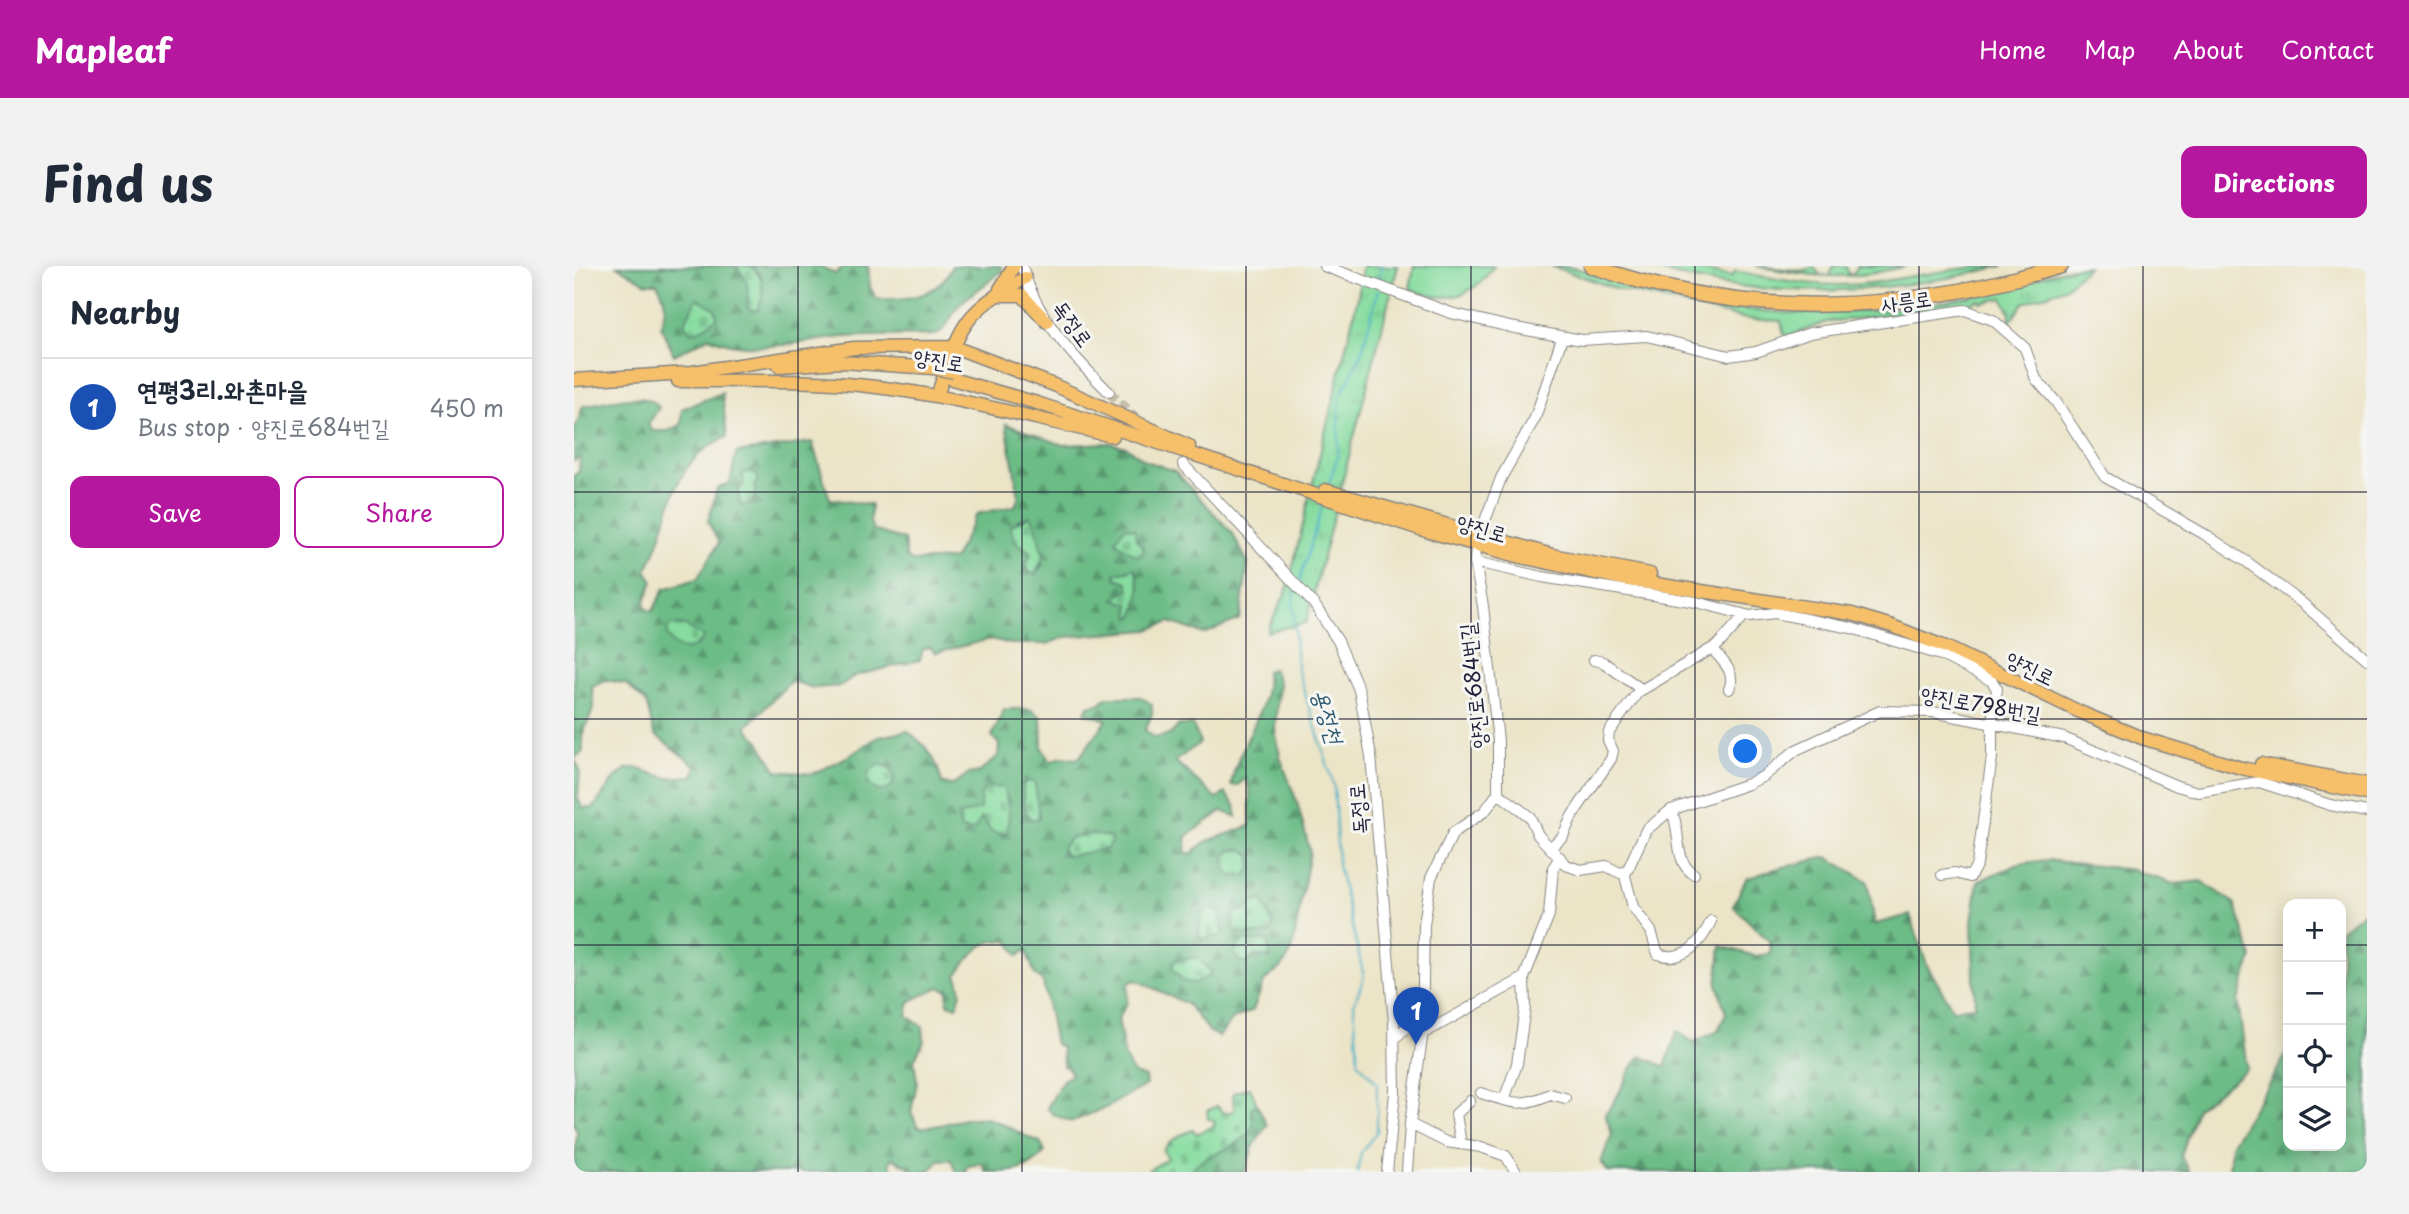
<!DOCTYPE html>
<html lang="en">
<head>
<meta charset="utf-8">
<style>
  body { margin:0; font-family:"Playpen Sans","Poor Story",sans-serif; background:#f2f2f3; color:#1f2937 }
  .controls { position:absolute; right:21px; bottom:21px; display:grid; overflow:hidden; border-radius:14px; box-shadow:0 4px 18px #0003 }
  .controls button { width:63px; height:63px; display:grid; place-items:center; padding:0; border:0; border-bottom:2px solid #e0e1e3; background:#fff; color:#1f2937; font:35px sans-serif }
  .you { position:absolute; left:1172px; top:486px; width:24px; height:24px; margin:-18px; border:5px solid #fff; border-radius:50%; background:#1a73e8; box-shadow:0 0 0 10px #1a73e833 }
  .badge { display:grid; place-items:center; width:46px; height:46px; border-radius:50%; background:#b5179e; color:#fff; font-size:23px; font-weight:700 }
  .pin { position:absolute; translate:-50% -58px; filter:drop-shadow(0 2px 4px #0008) }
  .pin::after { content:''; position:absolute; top:37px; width:24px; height:21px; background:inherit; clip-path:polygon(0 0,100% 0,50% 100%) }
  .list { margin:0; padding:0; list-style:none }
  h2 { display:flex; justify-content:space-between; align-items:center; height:91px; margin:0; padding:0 28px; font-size:30px }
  h2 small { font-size:23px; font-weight:400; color:#747a83 }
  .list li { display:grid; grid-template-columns:46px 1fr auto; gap:21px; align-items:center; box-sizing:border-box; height:98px; padding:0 28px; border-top:2px solid #e0e1e3 }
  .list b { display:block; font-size:26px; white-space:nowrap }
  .list p { margin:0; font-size:23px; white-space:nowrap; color:#747a83 }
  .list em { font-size:23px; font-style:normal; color:#747a83 }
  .actions { display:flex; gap:14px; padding:21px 28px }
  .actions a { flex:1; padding:16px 0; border:2px solid #b5179e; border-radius:14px; text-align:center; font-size:24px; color:#b5179e }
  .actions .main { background:#b5179e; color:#fff }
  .icon { flex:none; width:38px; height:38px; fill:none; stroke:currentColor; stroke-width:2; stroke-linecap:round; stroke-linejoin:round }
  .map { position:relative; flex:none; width:1793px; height:906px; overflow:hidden; border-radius:14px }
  header { display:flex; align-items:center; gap:42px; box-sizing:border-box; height:98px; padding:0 35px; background:#b5179e; color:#fff }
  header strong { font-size:33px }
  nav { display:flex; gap:38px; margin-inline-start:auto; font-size:24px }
  .intro { display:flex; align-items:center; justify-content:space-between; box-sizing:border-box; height:168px; padding:0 42px }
  h1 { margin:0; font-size:49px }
  .button { padding:18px 32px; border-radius:14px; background:#b5179e; color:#fff; font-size:24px; font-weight:700 }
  main { display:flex; gap:42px; padding:0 42px }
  aside { flex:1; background:#fff; border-radius:14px; box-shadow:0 4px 18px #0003 }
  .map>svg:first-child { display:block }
</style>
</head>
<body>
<header>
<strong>Mapleaf</strong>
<nav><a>Home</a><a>Map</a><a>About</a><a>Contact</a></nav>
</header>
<div class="intro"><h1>Find us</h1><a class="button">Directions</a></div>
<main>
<aside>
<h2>Nearby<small></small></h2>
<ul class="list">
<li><span class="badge" style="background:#1a4fb4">1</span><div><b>연평3리.와촌마을</b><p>Bus stop · 양진로684번길</p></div><em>450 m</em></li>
</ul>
<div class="actions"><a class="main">Save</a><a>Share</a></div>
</aside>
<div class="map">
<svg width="1793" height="906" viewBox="0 0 1793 906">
  <defs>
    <pattern id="grass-tufts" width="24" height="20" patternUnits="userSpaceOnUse" patternTransform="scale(1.75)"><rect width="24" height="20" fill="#86dc9f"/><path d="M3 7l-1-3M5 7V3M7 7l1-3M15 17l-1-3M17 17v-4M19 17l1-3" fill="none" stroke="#73bc8a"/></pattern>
    <pattern id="forest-firs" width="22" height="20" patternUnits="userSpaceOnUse" patternTransform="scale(1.75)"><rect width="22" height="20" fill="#6cbc86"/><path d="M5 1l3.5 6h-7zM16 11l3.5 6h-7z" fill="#58986f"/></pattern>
    <pattern id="cemetery-stones" width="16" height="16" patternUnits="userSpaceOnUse" patternTransform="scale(1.75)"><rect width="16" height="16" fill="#86dc9f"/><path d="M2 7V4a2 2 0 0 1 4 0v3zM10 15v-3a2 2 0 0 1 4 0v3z" fill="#73bc8a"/></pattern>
  </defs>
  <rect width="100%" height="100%" fill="#f6f6f2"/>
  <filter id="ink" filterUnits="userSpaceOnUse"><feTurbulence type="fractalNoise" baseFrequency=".0143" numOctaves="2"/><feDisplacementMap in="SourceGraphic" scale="14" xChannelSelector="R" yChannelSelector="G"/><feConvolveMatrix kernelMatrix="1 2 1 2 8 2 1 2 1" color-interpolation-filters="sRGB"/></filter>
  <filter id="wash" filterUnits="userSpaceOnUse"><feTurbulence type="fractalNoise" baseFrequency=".00686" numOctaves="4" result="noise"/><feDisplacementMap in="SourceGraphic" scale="28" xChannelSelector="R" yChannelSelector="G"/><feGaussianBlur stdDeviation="1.57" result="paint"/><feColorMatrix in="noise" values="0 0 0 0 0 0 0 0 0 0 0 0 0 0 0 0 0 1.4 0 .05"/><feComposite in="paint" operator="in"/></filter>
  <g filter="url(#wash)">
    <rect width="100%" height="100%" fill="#ebe4c7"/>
    <path fill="url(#grass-tufts)" stroke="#547f6d" stroke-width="2" d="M 788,0 L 824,0 L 732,357 L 693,366 L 713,324 L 784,31 Z
      M 977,0 C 1013,0 1049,18 1085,27 C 1129,37 1176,46 1222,47 C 1288,48 1353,41 1417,26 C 1449,19 1483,2 1515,0 L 1491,22 L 1449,37 L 1435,58 L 1436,47 L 1429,32 L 1408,37 L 1405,34 L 1389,40 L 1253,56 L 1217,69 L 1210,69 L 1207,55 L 1173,53 L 1046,24 Z
      M 1069,0 L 1106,0 L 1159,10 L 1161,5 C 1205,14 1250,23 1296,17 C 1341,11 1384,0 1429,0 C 1312,29 1187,36 1069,0 Z
      M 1182,0 L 1228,5 L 1240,1 L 1246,9 L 1256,10 L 1259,0 L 1272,0 L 1275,9 L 1279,8 L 1284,0 L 1332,0 C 1273,16 1241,11 1182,0 Z"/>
    <path fill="url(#forest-firs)" stroke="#476f60" stroke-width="2" fill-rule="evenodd" d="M 43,0 L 162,0 L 171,7 L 176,27 L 173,34 L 188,11 L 177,0 L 247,0 L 261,8 L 270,0 L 294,0 L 296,21 L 302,33 C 333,34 364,32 378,0 L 427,0 L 428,4 C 416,17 400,25 387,37 C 377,46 375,63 362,69 C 332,70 300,69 270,71 C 227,75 176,90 135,71 L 100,89 L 87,61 C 92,43 93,33 83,17 L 72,17 Z
      M 148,127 L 153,171 C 89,198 101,255 72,304 L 79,315 L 70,337 L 73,344 L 79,345 L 90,323 L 123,313 L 145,277 L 134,256 L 143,223 L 156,217 L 162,187 L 238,176 L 256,233 L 297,239 L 296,256 L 299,264 L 330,274 L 332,291 L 338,295 L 380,293 L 403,248 L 441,240 L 445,231 L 432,158 L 489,179 L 537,177 L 552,181 L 572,195 L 601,205 L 659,268 L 674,297 L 666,353 L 630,368 L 596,356 L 574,364 L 491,371 L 473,378 L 437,378 L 417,373 L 361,387 L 356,381 L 349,383 L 346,394 L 280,410 L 266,420 L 240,422 L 217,415 L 172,461 L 183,473 L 203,505 L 239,508 L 275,490 L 304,471 L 333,465 C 353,479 363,493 368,518 L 379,519 L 394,508 L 406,506 L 424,490 L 425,478 L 418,470 L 430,443 L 456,443 L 467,451 L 468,482 L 476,496 L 487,491 L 504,493 L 533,454 L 511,447 L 514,440 L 525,438 L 533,431 L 567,431 L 578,439 L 578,448 L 571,464 L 581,472 L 597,468 L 605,459 L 619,459 L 626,477 L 601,495 L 643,533 L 651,527 L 661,539 L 663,551 L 648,545 L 613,570 L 611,586 L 617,588 L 631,576 L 676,560 L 676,527 L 672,512 L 663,520 L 657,519 C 663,481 698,441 692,405 L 699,403 L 705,417 L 701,463 L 706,491 L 723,536 L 736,585 L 718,685 L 707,702 L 691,714 L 679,744 L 659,753 L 645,770 L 637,767 L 613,738 L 562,714 L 554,717 L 553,737 L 544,753 L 551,792 L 560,808 L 571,811 L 572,819 L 533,841 L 497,856 L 480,849 L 473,842 L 489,814 L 497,809 L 495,802 L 489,800 L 488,781 L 481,778 L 469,716 L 461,709 L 452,684 L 444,690 L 435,676 C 411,669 396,689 383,708 L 387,726 L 383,740 L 374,738 L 373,724 L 365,721 L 336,735 L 333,750 L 349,761 L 350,775 L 340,794 L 343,816 L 337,846 L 344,861 C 367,863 384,850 410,852 C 428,854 448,871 466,876 L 471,886 C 453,906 441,906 412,906 L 408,897 L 392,901 L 393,906 L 382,906 L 377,894 L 366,894 L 354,906 L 332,906 L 337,902 L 318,892 L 316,897 L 319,906 C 297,906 277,901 256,906 L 0,906 L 3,865 L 0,859 L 0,209 L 5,206 L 6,191 L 0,195 L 0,166 L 9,140 C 30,137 72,122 85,142 L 74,158 L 79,165 L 94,165 L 107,159 L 108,143 ZM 456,251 L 465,272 L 468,299 L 463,305 L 452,300 L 456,286 L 446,280 L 443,254 ZM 33,414 L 52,418 L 72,436 L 80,468 L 122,500 L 119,510 L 93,512 L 62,502 L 52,503 L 40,513 L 19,542 L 9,542 L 4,533 L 6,505 L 0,492 L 9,486 L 8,470 L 20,441 L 18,420 ZM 692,643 L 699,659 C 687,666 673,673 660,665 L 673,644 Z
      M 1253,591 L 1293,615 L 1301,658 L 1336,649 L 1353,699 L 1379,744 L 1401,740 L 1398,655 L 1404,615 L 1445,598 L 1472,594 L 1559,604 L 1600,618 L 1627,615 L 1661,638 L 1678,691 L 1664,735 L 1673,803 L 1623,842 L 1607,890 L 1616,906 L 1034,906 L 1027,896 L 1038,868 L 1031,848 C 1048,831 1050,807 1067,790 L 1091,801 L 1103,765 L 1119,776 L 1143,766 L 1152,748 L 1143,718 L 1147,680 L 1181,690 L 1197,688 L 1196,676 L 1159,640 L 1172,613 L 1201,603 Z
      M 1793,643 L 1793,906 L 1655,906 L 1657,879 L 1714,786 L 1714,880 L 1767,880 L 1767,664 Z
      M 683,839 L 693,859 L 679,881 L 671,906 L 615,906 L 621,897 L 663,878 L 675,842 Z"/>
    <path fill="url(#cemetery-stones)" stroke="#547f6d" stroke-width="2" d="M 162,0 L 177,0 C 192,14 191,26 184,44 L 177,44 L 173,40 C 175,19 175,16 162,0 Z
      M 123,32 L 141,43 L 143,52 L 124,65 L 117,66 L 110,58 Z
      M 176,204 L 185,212 L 180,220 L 182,227 L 178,237 L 167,240 L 164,226 L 170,217 L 168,208 Z
      M 456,250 C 466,262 463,276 470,289 L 461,309 L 455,306 L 452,300 L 456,286 L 441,275 L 436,260 Z
      M 551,261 L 561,263 L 562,273 L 570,282 L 569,288 L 563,290 L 543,277 L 542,273 Z
      M 561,302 L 566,324 L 560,350 L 556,352 L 555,338 L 540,333 L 555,323 L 553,316 L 542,312 L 541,308 Z
      M 99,359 L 111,360 L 130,371 C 119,388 103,387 93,368 L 94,362 Z
      M294 512a13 13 0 1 1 26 0a13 13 0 1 1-26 0Z
      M 455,515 L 461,517 L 465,552 L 458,554 C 448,545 449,531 449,518 Z
      M 426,521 L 431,524 L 435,549 L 433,566 L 426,569 L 417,565 L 408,552 L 399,565 L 387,563 L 384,550 L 406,543 L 407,527 L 412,522 Z
      M 516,568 L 536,571 L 537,576 L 532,583 L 494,590 L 489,587 L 489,580 L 497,572 Z
      M650 597a14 14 0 1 1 28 0a14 14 0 1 1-28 0Z
      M 688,633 L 699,659 L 696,668 C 683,666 670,672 660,665 L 659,650 L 661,646 L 673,644 L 676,638 Z
      M 639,643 L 645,645 L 649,662 L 647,670 L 630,673 L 625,669 L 626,652 L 632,644 Z
      M 693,674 L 697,692 L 680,689 L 673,697 L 666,697 L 659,687 L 668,675 Z
      M 623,691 L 636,706 L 635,710 L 620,717 L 609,715 L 598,703 L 600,695 Z
      M 676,821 L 683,839 L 676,842 C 694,881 630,883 615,906 L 572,906 L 594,892 L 589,885 C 595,874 608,868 619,864 L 623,868 L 641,859 L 640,854 L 634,853 L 633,845 L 643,840 L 649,847 L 660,845 L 659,827 Z"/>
    <path fill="#86dc9f" stroke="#547f6d" stroke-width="2" d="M 840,0 L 920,0 C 897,33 873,38 836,23 Z"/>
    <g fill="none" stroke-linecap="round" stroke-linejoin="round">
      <path stroke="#47afc6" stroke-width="2" d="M 805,15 L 807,0
        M 754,220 L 764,189 L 765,133 L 787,89 L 804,24
        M 725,317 L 749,238
        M 722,325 L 719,333 L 723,402 L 760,520 L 764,599 L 790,711 L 780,738 L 784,796 L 803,817 L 803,865 L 787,887 L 783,906"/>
    </g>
  </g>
  <g filter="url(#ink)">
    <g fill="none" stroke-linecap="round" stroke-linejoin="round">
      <path stroke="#c3bdab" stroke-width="10" stroke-dasharray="10 5" stroke-linecap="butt" d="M 535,126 L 566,156"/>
      <g stroke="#868381" stroke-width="12">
        <path id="minor" d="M 448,0 C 462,51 498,90 535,126
          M 750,0 L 877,47 L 936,61 L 1008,74 L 1073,70 L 1155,90 L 1182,86 L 1236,67 L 1391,44 L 1419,54 L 1451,82 L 1462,113 L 1482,136 L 1531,211 L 1630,268 L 1673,296 L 1728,337 L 1793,393
          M 609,198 L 740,338 L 764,375 L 785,424 L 797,490 L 820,756 L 821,827 L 813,906
          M 901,296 L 968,311 L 1122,336 L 1176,350 L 1201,347 L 1277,362 L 1367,389 L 1418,415 L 1423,423 L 1418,455 L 1418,491 L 1403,598 L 1396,611 L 1381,607 L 1368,609
          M 1138,383 C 1148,394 1163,407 1155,423
          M 1020,394 L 1029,396 L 1067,423
          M 924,527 L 956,551 L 964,569 L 992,599 L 1006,604 L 1032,600 L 1046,607 L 1053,605 L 1072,564 L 1097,544 L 1174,518 L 1190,510 L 1222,484 L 1306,445 L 1359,446 L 1490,472 L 1603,520 L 1624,526 L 1685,516 L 1756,539 L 1793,546
          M 1097,544 C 1108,563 1099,597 1120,608
          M 977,581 L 989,570 L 998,550 L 1037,493 L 1039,485 L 1034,474 L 1035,466 L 1064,426 L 1144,379 L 1171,349
          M 1050,606 L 1059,641 L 1077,665 L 1084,688 C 1110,697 1128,676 1137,655
          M 820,743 L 838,756 L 821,772
          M 848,768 L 950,712
          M 907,827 C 937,837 947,842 976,828 L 991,832
          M 930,834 L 943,798 L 951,741 L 950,712 L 975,649 L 979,602 L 986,591
          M 836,858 L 872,876 L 907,881 L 932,890 L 942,906
          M 887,878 L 882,848 L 896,835
          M 833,906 L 836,858 L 848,772 L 850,659 L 857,612 L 879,567 L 911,545 L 924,527 L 924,475 L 909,340 L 901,296 L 902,279 L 927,212 L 961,152 L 988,72"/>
      </g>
      <g stroke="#868381" stroke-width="15">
        <path id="major" d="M 426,23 L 440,0
          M 426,29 L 448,29 L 473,56
          M 205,100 L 268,96 L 359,102
          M 118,106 L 280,82 L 380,81 L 480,119 L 615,180
          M 378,113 L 463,137 L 852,265 L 947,291 L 1049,313 L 1278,348 L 1318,360 L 1374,382 L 1508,447 L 1568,472 L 1667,502 L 1793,528
          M 0,114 L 114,107
          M 104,115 C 170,115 237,113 302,121 C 382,130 461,153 539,170
          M 363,130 C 387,61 385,49 451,12
          M 751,224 L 978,289 L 1076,308
          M 1687,498 L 1793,518"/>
      </g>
      <g stroke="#868381" stroke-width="17">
        <path id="highway" d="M 1017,0 C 1175,55 1327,48 1487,0"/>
      </g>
      <use href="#minor" stroke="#fff" stroke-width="10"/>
      <use href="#major" stroke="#f6c06b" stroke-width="12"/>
      <use href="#highway" stroke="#f6c06b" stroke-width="14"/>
      <g stroke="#868381" stroke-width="15" stroke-linecap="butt">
        <path id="major-bridge" d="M 359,102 L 380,106"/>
      </g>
      <use href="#major-bridge" stroke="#f6c06b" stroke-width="12"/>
    </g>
  </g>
  <path fill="none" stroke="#22223b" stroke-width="2" stroke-opacity="0.55" d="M 224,0 L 224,906M 448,0 L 448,906M 672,0 L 672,906M 897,0 L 897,906M 1121,0 L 1121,906M 1345,0 L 1345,906M 1569,0 L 1569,906M 0,226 L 1793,226M 0,453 L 1793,453M 0,679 L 1714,679M 1767,679 L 1793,679"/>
  <g text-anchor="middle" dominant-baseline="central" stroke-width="6" stroke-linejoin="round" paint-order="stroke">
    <g font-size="21" fill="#22223b" stroke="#f6f6f2">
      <text transform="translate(1332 34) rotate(-8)">사릉로</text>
      <text transform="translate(500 57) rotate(54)">독정로</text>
      <text transform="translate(365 93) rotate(9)">양진로</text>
      <text transform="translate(908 261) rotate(16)">양진로</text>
      <text transform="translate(1457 401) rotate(26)">양진로</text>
      <text transform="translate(898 420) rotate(-96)">양진로684번길</text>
      <text transform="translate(1407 437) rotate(10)">양진로798번길</text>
      <text transform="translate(783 543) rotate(-95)">독정로</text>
    </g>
    <g font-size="23" font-style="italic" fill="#315a73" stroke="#f6f6f2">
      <text transform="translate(755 450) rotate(73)">용정천</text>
    </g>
  </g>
</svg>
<div class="controls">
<button>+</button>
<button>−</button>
<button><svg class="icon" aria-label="locate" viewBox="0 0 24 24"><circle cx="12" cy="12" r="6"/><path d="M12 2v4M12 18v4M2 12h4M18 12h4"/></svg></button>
<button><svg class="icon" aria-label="layers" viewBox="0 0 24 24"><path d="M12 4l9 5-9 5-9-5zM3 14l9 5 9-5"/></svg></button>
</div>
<div class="you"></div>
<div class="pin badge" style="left:842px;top:779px;background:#1a4fb4">1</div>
</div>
</main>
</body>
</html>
